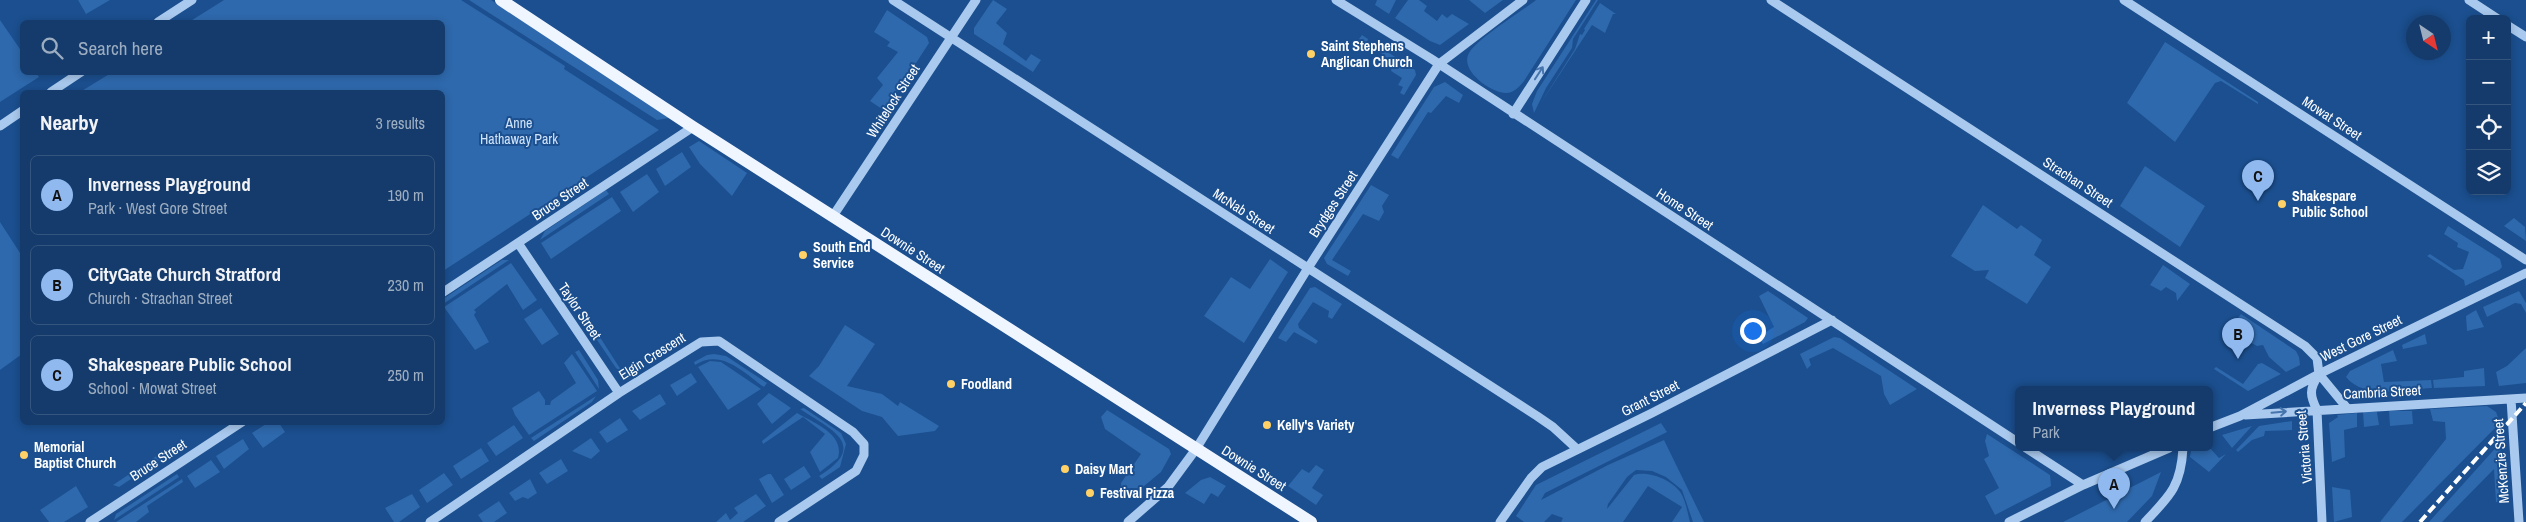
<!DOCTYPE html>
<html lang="en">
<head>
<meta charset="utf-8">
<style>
  body { margin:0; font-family:"Archivo Narrow",sans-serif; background:#214673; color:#f1f3f6 }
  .controls { position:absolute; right:15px; top:15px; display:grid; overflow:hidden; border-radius:8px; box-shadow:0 2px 8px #0003 }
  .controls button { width:45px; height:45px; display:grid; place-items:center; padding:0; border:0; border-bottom:1px solid #33557e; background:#143b6b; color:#f1f3f6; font:25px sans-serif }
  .compass { position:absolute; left:2406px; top:15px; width:45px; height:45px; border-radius:50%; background:#143b6b; box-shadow:0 2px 8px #0003; rotate:145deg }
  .you { position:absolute; left:1752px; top:330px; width:18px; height:18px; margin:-12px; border:4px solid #fff; border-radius:50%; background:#1a73e8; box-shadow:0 0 0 8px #1a73e833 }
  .badge { display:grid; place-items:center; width:32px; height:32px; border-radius:50%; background:#90b9f0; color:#111; font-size:16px; font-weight:700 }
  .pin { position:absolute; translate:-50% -41px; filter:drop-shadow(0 1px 2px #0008) }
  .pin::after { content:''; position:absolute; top:26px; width:18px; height:15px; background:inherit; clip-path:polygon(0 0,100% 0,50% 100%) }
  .popup { position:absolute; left:2015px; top:386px; width:198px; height:65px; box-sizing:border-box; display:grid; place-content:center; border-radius:8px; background:#143b6b; filter:drop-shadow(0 1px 4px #0005); font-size:16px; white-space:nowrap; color:#9dadc1 }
  .popup b { font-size:19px; color:#f1f3f6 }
  .popup::after { content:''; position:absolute; left:50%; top:100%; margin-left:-10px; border:10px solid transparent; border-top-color:#143b6b }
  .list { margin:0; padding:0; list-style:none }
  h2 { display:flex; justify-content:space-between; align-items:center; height:65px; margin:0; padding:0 20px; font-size:21px }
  h2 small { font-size:16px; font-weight:400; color:#9dadc1 }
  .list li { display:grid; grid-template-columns:32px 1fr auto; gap:15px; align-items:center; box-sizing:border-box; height:80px; margin:0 10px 10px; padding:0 10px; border:1px solid #33557e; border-radius:8px }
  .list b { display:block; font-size:19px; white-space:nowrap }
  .list p { margin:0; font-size:16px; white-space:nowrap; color:#9dadc1 }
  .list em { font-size:16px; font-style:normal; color:#9dadc1 }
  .icon { flex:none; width:28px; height:28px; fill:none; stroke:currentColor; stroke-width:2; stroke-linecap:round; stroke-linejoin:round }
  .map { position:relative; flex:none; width:2526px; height:522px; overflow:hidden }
  .search { position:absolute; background:#143b6b; box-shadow:0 2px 8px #0003; left:20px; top:20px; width:425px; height:55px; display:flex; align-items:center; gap:12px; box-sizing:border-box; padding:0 18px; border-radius:8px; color:#9dadc1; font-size:19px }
  .panel { position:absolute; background:#143b6b; box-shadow:0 2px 8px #0003; left:20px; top:90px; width:425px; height:335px; border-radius:8px }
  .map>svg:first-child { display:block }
</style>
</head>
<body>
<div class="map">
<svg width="2526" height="522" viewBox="0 0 2526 522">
  <rect width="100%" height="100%" fill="#1b4f8f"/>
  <path fill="#2e69ad" d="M 78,0 L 110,0 L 86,14 Z
    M 224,0 L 461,0 L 565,66 L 564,69 L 659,130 L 443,271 L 442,92 L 80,92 L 111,73 L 442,72 L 442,22 L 189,22 Z
    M 469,0 L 491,0 L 669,118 L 657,120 Z
    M 993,0 L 1007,9 L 996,23 L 1007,33 L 1003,44 L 1026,61 L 1031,54 L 1041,60 L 1033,72 L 974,34 L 974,28 Z
    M 1377,0 L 1396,0 L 1389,14 L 1375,5 Z
    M 1408,0 L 1419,0 L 1427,6 L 1424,11 L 1437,21 L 1442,14 L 1447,18 L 1452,14 L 1469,24 L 1440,45 L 1430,41 L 1395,18 Z
    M 1469,0 L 1503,0 L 1485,13 Z
    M 1536,0 L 1576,0 L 1524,81 C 1519,87 1514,93 1506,93 C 1491,93 1459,70 1469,53 C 1478,38 1521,12 1536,0 Z
    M 1596,0 L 1598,0 L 1573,39 L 1572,48 L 1546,88 L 1534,113 L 1532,104 L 1537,91 Z
    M 1600,3 L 1616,14 L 1613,14 L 1605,33 L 1592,25 L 1539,106 L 1575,49 L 1580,34 L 1582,35 L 1585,30 L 1584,29 Z
    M 887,10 L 927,37 L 929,43 L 885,111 L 870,101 L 883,85 L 877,78 L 898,52 L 887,46 L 890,42 L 874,32 Z
    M 0,20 L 22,52 L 22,72 L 36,73 L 39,77 L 0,102 Z
    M 1362,35 L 1368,39 L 1367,42 L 1372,44 L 1374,43 L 1415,70 L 1416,75 L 1404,95 L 1400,93 L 1403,87 L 1398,85 L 1402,78 L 1391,71 L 1392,67 L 1382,60 L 1384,55 L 1359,39 Z
    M 2165,42 L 2258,102 L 2258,104 L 2221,81 L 2215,83 L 2175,142 L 2127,103 Z
    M 1445,82 L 1463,95 L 1459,103 L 1446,96 L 1431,113 L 1428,112 L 1398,159 L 1391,155 L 1434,87 Z
    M 699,141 L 747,173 L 732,196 L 700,164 L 689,147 Z
    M 682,152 L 691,167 L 665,186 L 656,169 Z
    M 2145,166 L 2205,206 L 2180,247 L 2120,206 Z
    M 647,174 L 659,192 L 633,212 L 620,192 Z
    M 1371,185 L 1389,195 L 1382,206 L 1384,212 L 1379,221 L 1363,214 L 1332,260 L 1351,271 L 1348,276 L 1327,264 L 1324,258 Z
    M 606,190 L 609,194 L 540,240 L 545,231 Z
    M 612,197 L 621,211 L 551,259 L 541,243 Z
    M 1983,205 L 2017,229 L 2021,225 L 2042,240 L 2034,255 L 2051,267 L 2027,304 L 1985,278 L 1989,270 L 1975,271 L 1951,256 Z
    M 2514,218 L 2525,227 L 2526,241 L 2504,226 Z
    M 0,222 L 22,256 L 22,354 L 0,370 Z
    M 2448,226 L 2500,259 L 2502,267 L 2499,270 L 2465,286 L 2464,280 L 2427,256 L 2430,254 L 2454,270 L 2463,269 L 2469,252 L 2457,247 L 2458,243 L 2444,234 Z
    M 1270,259 L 1288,272 L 1244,343 L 1204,316 L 1231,277 L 1250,289 Z
    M 502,260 L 509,260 L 443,304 L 443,299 Z
    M 511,263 L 537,300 L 523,310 L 507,284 L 474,310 L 476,312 L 474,315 L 489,342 L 475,350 L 444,307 Z
    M 2163,265 L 2190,284 L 2177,301 L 2176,293 L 2166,287 L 2161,291 L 2150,285 Z
    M 1315,287 L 1342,304 L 1332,319 L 1328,317 L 1329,311 L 1313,302 L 1298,324 L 1299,328 L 1318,341 L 1316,344 L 1294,332 L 1286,342 L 1278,338 L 1310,288 Z
    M 1768,291 L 1808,318 L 1805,322 L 1763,344 L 1758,337 L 1774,327 L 1759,296 Z
    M 2519,291 L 2526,303 L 2526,313 L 2521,304 L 2515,303 L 2487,317 L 2483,307 Z
    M 541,308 L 559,334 L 542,345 L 524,319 Z
    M 2476,310 L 2484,327 L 2467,331 L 2466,316 Z
    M 2241,314 L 2296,351 L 2299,357 L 2300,365 L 2286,372 L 2269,357 L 2263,345 L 2257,346 L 2232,332 L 2235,329 L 2232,327 Z
    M 845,325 L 875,344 L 847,386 L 882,394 L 898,406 L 900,402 L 939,426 L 935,431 L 898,436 L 882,417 L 862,411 L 809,376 L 819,366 Z
    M 594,328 L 623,373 L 616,368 L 591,331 Z
    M 2425,334 L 2427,344 L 2403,349 L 2402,345 Z
    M 1834,337 L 1840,338 L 1917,389 L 1890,405 L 1884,394 L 1881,376 L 1833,348 L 1809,359 L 1811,365 L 1807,369 L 1800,354 Z
    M 2526,348 L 2526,383 L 2499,386 L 2496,372 L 2507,366 Z
    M 579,350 L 598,380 L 599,389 L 575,352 Z
    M 2393,350 L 2397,361 L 2381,364 L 2384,382 L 2431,380 L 2432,388 C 2406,389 2364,400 2346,377 L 2350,371 Z
    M 572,354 L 597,391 L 529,435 L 515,415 L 512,408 L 539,391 L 545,400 L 545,405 L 550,405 L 551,401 L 576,383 L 564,363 Z
    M 714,354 L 726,356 L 767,383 L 764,387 C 743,372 721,348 695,365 L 694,362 L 707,355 Z
    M 710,361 L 721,362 L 761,389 L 728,410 L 698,367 Z
    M 2262,363 L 2281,374 L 2248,391 L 2214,369 L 2216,367 L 2243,384 L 2258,364 Z
    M 2484,368 L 2485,386 L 2434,388 L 2433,380 L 2464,377 L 2464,371 Z
    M 691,373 L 697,382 L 677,396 L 670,385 Z
    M 769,393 L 791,408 L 772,424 L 757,404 Z
    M 660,394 L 666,404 L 640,420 L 632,411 Z
    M 596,396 L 592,402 L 534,441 L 531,438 Z
    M 2487,406 L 2496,412 L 2500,423 L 2402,522 L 2380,522 L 2446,439 L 2445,422 L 2433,421 L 2430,409 Z
    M 804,408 L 841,433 L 846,444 L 840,467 L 822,479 L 819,476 C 869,445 832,430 800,409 Z
    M 1107,410 L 1169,449 L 1171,454 L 1161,472 L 1127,500 L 1122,492 L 1121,483 L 1141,454 L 1105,429 L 1101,417 Z
    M 2389,411 L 2412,411 L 2413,424 L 2390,426 Z
    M 2363,412 L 2377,412 L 2379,425 L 2364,427 Z
    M 797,413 C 814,423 845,434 838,458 L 820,472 L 810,452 L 825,434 L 803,417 L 763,444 L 762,441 Z
    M 2357,413 L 2357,427 L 2344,430 L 2345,457 L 2332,462 L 2329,423 L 2338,417 L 2337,415 Z
    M 620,418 L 628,430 L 607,443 L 599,432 Z
    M 2292,421 L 2292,430 L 2265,431 L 2264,436 L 2252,440 L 2238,452 L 2236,450 L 2259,426 Z
    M 269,422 L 279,423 L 285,432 L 263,448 L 252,433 Z
    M 1661,423 L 1667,432 L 1545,493 L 1541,500 L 1608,465 L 1664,440 L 1704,522 L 1693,522 L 1682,490 L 1666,477 L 1652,471 L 1636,470 L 1627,477 L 1608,504 L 1607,509 L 1634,475 C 1649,470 1675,481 1682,495 C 1686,503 1688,514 1690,522 L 1672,522 L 1682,507 L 1648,486 L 1623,522 L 1561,522 L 1563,518 L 1552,514 L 1544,522 L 1524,522 L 1516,516 L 1536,485 Z
    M 514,425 L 523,438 L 496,456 L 487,443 Z
    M 2252,426 L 2232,448 L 2222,435 Z
    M 1987,434 L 2050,475 L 2051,486 L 1995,515 L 1985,496 L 1999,488 L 1984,459 L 1989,456 L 1985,441 Z
    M 591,438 L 600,451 L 591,459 L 572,451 Z
    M 243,439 L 249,449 L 224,469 L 216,456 Z
    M 2500,443 L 2503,502 L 2496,502 L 2494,469 L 2442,522 L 2429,522 Z
    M 173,445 L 176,449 L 119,487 L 113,485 Z
    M 2209,447 L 2219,458 L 2226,454 L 2209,472 L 2190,457 L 2191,451 L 2198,448 Z
    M 481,448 L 489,461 L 461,479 L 453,466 Z
    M 561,459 L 568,471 L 547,484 L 539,473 Z
    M 211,460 L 220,472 L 195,488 L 187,476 Z
    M 1316,465 L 1324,470 L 1312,488 L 1323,495 L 1316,505 L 1288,486 L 1302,469 L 1309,473 Z
    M 804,466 L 811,477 L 791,490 L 784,479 Z
    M 2161,472 L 2152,496 L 2127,522 L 2063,522 Z
    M 444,473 L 453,485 L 427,503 L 419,490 Z
    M 177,474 L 179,477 L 114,520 L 116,514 Z
    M 768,474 L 771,474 L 784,495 L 772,503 L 759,479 Z
    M 1210,477 L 1226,486 L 1218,497 L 1211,493 L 1204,504 L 1185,493 L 1201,480 Z
    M 182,479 L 183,482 L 147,506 L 149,512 L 136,522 L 116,522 Z
    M 530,479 L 537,493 L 528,499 L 523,497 L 515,501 L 509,493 Z
    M 76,486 L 88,507 L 64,522 L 49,522 L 40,510 Z
    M 2332,487 L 2350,490 L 2352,517 L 2334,522 Z
    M 412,494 L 420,507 L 399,522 L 394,522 L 385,508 Z
    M 756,494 L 766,506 L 743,522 L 716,522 L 726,513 L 730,520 L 738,513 L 734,508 Z
    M 499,501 L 507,513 L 494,522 L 483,522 L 478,515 Z"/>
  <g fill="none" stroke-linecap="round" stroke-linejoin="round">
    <path stroke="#a9c9ee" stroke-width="9" d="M 893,0 L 1537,416 L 1553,427 L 1577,449
      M 1336,0 L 1430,58 L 2019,443
      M 1771,0 L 2305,346 L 2317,358 L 2319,374 L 2347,408
      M 2124,0 L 2526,260
      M 2469,0 L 2498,19
      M 158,22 L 192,0
      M 2507,25 L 2526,37
      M 51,92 L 81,72
      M 1513,114 L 1586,0
      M 0,126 L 22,111
      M 833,216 L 976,0
      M 518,243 L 619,393
      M 442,293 L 693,127
      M 2318,376 C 2309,389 2310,396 2317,410 L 2322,522
      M 2511,399 L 2519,522
      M 2245,415 L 2526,398
      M 2209,428 L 2240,416 L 2319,374 L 2526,273
      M 2026,448 L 2083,485
      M 90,522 L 242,422
      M 430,522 L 619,393 L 701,342 L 719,341 L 853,432 L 864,444 L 864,455 L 856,471 L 779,522
      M 1128,522 L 1168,487 L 1196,449 L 1308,268 L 1439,64 L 1523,0
      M 1500,522 L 1531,478 L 1542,467 L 1652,413 L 1832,320
      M 2009,522 L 2083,485 L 2169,448
      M 2145,522 C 2170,496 2181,486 2183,448"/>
    <path stroke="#f0f6ff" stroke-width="12" d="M 501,0 L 693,127 L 1311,522"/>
    <path stroke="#fff" stroke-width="4" stroke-dasharray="9 4" stroke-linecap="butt" d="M 2420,522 L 2526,403"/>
  </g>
  <defs><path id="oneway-shaft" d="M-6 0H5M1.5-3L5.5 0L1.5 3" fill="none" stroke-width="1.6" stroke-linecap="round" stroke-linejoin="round" transform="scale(1.25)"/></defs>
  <g stroke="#4674ac">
    <use href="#oneway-shaft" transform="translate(1539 73) rotate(-57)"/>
    <use href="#oneway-shaft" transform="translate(2279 412) rotate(-5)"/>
  </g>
  <g fill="#ffd166" stroke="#1b4f8f" stroke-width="2">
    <circle cx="1311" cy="54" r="5"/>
    <circle cx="2282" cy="204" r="5"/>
    <circle cx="803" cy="255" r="5"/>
    <circle cx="951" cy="384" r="5"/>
    <circle cx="1267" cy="425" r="5"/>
    <circle cx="24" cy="455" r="5"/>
    <circle cx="1065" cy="469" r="5"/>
    <circle cx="1090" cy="493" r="5"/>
  </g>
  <g text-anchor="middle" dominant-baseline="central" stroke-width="4" stroke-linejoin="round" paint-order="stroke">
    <g font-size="14" font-weight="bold" fill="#fff" stroke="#1b4f8f" text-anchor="start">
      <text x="1321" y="46">Saint Stephens<tspan x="1321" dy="16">Anglican Church</tspan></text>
      <text x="2292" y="196">Shakespare<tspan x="2292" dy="16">Public School</tspan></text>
      <text x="813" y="247">South End<tspan x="813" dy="16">Service</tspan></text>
      <text x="961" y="384">Foodland</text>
      <text x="1277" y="425">Kelly's Variety</text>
      <text x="34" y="447">Memorial<tspan x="34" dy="16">Baptist Church</tspan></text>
      <text x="1075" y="469">Daisy Mart</text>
      <text x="1100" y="493">Festival Pizza</text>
    </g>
    <g font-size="14" fill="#fff" stroke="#1b4f8f">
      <text transform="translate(893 101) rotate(-57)">Whitelock Street</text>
      <text transform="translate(2332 118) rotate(33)">Mowat Street</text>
      <text transform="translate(2078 182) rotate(33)">Strachan Street</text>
      <text transform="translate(560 199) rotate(-34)">Bruce Street</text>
      <text transform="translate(1333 204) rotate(-57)">Brydges Street</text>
      <text transform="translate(1685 209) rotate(33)">Home Street</text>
      <text transform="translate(1244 211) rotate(33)">McNab Street</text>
      <text transform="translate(913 250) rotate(33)">Downie Street</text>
      <text transform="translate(580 311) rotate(56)">Taylor Street</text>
      <text transform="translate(2361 338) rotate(-26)">West Gore Street</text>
      <text transform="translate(652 356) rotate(-32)">Elgin Crescent</text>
      <text transform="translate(2382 392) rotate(-3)">Cambria Street</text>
      <text transform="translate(1650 398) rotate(-27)">Grant Street</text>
      <text transform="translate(2304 447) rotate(-95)">Victoria Street</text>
      <text transform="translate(158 460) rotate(-33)">Bruce Street</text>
      <text transform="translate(2501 461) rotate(-94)">McKenzie Street</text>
      <text transform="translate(1254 468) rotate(32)">Downie Street</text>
    </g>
    <g font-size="14" fill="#cfe3fa" stroke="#1b4f8f">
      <text x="519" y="123">Anne<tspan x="519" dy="16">Hathaway Park</tspan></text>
    </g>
  </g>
</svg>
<div class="controls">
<button>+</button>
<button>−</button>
<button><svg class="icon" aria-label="locate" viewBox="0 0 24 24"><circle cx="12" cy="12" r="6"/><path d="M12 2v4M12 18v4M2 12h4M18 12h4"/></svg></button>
<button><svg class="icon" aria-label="layers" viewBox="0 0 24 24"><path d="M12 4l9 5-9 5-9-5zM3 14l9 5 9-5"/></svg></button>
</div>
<svg class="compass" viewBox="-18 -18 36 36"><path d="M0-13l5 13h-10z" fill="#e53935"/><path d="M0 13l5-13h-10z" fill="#9dadc1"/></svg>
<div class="you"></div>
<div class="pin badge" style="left:2114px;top:509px">A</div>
<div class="popup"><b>Inverness Playground</b>Park</div>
<div class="pin badge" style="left:2238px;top:359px">B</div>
<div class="pin badge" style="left:2258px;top:201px">C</div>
<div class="search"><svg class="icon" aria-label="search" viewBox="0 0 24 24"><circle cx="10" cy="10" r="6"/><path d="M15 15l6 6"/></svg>Search here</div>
<section class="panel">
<h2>Nearby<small>3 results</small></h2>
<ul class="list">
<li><span class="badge">A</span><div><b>Inverness Playground</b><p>Park · West Gore Street</p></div><em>190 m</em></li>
<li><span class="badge">B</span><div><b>CityGate Church Stratford</b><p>Church · Strachan Street</p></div><em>230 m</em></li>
<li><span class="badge">C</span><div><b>Shakespeare Public School</b><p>School · Mowat Street</p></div><em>250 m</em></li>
</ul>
</section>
</div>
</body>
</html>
